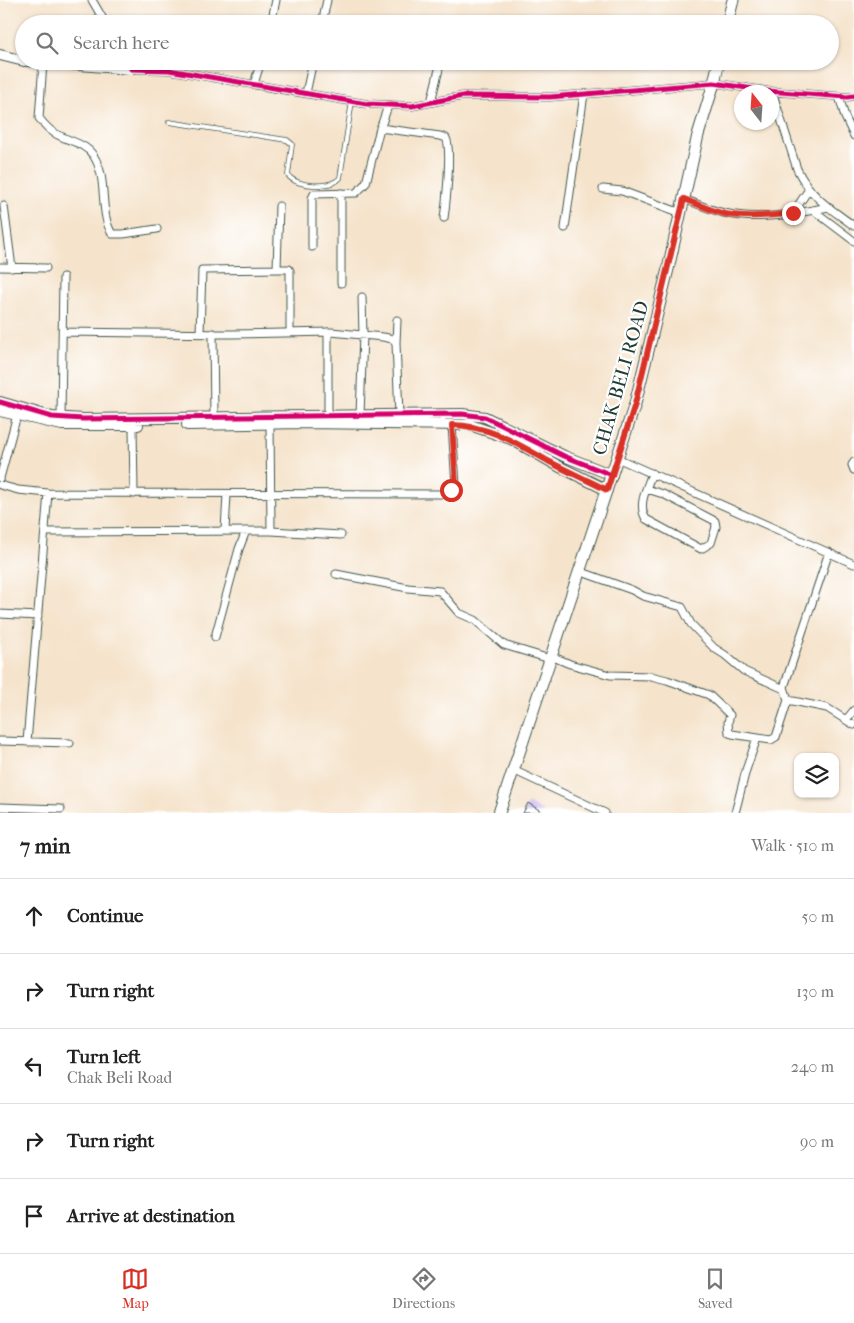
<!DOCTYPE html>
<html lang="en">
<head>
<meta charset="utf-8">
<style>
  body { margin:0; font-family:"IM FELL French Canon",serif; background:#f2f2f2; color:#222 }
  .controls { position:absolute; right:15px; bottom:15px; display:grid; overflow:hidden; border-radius:10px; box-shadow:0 1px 4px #0004 }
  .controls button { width:45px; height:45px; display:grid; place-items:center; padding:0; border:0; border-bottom:1px solid #e0e0e0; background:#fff; color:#222; font:25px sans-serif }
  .compass { position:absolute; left:734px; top:85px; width:45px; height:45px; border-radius:50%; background:#fff; box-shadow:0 1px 4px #0004; rotate:343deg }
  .stop { position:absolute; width:15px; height:15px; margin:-11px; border:4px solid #d93025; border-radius:50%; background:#fff }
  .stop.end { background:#d93025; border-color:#fff; box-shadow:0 1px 5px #0008 }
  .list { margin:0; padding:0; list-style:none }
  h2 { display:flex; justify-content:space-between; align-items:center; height:65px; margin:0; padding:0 20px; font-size:21px }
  h2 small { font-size:16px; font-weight:400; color:#767676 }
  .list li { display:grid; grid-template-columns:32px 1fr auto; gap:15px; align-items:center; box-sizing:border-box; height:75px; padding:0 20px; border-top:1px solid #e0e0e0 }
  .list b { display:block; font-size:19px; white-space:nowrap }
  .list p { margin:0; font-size:16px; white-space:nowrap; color:#767676 }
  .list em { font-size:16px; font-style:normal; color:#767676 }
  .icon { flex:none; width:28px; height:28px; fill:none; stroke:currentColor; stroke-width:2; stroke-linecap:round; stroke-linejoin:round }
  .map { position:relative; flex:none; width:854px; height:813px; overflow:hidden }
  .search { position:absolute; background:#fff; box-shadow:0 1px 4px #0004; left:15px; right:15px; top:15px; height:55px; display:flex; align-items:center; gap:12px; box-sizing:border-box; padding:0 18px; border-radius:28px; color:#767676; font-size:19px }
  .sheet { height:440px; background:#fff }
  nav { display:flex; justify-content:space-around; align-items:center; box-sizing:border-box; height:70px; border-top:1px solid #e0e0e0; background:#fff; font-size:14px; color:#767676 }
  nav a { display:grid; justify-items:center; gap:2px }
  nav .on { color:#d93025 }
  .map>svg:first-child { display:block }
</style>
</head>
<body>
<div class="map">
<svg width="854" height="813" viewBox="0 0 854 813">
  <rect width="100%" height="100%" fill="#fff"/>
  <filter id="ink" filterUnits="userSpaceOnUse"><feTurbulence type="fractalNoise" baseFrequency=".02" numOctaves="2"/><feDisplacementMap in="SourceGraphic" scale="10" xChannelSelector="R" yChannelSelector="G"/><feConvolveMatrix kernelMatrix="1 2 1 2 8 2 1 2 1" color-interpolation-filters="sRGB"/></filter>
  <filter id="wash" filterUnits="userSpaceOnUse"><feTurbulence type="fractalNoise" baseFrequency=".0096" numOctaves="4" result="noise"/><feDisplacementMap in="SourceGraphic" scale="20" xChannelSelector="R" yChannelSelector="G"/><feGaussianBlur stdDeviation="1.12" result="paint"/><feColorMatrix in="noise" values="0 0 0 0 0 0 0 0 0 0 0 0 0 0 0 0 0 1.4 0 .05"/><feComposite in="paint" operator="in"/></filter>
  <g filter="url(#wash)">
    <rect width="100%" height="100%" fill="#f5e3cb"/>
    <g id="blocks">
      <path fill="#cbb7ed" d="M 528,803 L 544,813 L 523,813 Z"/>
    </g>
  </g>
  <g filter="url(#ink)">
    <use href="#blocks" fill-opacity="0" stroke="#3f564b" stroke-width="1"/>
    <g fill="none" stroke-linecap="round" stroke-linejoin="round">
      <g stroke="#3f564b" stroke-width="5.5">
        <path id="lane" d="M 169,122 L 287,140 L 292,144 L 288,175 C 295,187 331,189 340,178 L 352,101"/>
      </g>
      <g stroke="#3f564b" stroke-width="9">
        <path id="street" d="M 92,0 L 106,24
          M 271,24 L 276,0
          M 322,24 L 327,0
          M 127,61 L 131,69 L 169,70 L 367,104 L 412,106 L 463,96 L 550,97 L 714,83 L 767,91 L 847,97 L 854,96
          M 43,63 L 39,118 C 43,123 48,129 53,132 C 66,141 84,142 93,155 C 109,178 98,210 112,234 L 123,234 L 157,229
          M 254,84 L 261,61
          M 772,91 L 797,169 C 811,198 830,208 854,226
          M 306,93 L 313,61
          M 839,96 L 845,117 L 854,136
          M 431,102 L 441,61
          M 380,128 L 440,136 L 446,138 C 452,148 446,204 444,218
          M 603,189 L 622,191 L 681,213
          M 341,193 L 341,283
          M 684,199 C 697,204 711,210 724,213 C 757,221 796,214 828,207
          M 4,206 L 12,268
          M 813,210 L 854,241
          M 793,213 L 809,189
          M 565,228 L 584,94
          M 312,247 L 312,198 L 314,194 L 356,193 L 366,183 L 379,132 L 388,106
          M 0,267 L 46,268
          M 277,269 L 279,206
          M 63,332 L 232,334 L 331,332 L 383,337 L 393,339 L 396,343 L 399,415
          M 328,332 L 328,416
          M 200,333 L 202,270 L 277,269 L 289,269 L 290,271 L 290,333
          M 213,333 L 214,417
          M 396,343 L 397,320
          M 360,415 L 363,335 L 362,297
          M 61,418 L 63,277
          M 270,423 L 271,531
          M 133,425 L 134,494
          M 617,458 L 854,564
          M 854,462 L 852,465 L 854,470
          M 0,478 L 17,415
          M 0,485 L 18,490 L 48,493 L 442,494 L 451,490 L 456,485 L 452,425
          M 647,489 L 663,494 L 715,521 L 716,527 L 711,543 L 701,549 L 646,519 C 637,505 647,488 652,473
          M 225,531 L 227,494
          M 45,532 L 271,531 L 341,535
          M 829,552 L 784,687 L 788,700 L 827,708 L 854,725
          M 579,571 L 632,590 L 643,596 L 682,607 L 691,624 L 714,648 L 725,655 L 744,671 L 784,689
          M 336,574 L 408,588 L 440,591 L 459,613 L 475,620 L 504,645 L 550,659
          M 0,614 L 38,616
          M 215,637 L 239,549 L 246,531
          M 551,656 L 570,664 L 610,675 L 651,676 L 667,680 L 709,695 L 730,715 L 728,722 L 729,733 L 732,734 L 771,740 L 776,737 L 788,700
          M 846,720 L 854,710
          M 0,741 L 70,743
          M 27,742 L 48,493
          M 513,770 L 605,813
          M 0,807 L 61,809
          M 735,813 L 746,770 L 757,738"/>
      </g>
      <g stroke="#3f564b" stroke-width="12">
        <path id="secondary" d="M 0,55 L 24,61
          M 27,61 L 131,69
          M 0,402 L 52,417 L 83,419 L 462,414 L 485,417 L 564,456 L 612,475
          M 0,411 L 62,425 L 138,425
          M 187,425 L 302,423 L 470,425 L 511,439 L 560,467 L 607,490"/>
      </g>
      <g stroke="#3f564b" stroke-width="13">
        <path id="primary" d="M 727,24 L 733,0
          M 499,813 L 635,404 L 668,269 L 698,135 L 714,83 L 719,61"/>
      </g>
      <use href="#lane" stroke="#fff" stroke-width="4"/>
      <use href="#street" stroke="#fff" stroke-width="7"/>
      <use href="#secondary" stroke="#fff" stroke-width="10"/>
      <use href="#primary" stroke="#fff" stroke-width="11"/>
      <g stroke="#fff" stroke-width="8">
        <path id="cycleway" d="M 127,61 L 131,69 L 169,70 L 367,104 L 412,106 L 463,96 L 550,97 L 714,83 L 767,91 L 847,97 L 854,96
          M 0,402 L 52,417 L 83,419 L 462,414 L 485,417 L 564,456 L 612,475"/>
      </g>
      <use href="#cycleway" stroke="#d6006c" stroke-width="5"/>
    </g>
  </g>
  <g fill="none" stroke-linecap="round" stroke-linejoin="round" filter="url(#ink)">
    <path stroke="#d93025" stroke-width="6" d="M 451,490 L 456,485 L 452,425 C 490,426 516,443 548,461 C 567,471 587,480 607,490 L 635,404 L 684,199 C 697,204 711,211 725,214 C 747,218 771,216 793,213"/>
  </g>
  <g text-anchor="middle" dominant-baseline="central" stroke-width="4.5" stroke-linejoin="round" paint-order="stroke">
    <g font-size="19" fill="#1f3d34" stroke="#fff">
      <text transform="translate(621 378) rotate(-74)">CHAK BELI ROAD</text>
    </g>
  </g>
</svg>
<div class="controls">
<button><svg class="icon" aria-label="layers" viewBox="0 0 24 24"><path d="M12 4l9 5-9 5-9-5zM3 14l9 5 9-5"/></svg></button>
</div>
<svg class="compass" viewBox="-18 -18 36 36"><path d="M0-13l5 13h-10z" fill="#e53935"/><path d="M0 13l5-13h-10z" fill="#767676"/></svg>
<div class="stop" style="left:451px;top:490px"></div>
<div class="stop end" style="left:793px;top:213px"></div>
<div class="search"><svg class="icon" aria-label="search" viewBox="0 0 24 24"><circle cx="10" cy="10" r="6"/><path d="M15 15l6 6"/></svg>Search here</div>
</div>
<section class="sheet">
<h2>7 min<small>Walk · 510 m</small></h2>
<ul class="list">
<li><svg class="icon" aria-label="ahead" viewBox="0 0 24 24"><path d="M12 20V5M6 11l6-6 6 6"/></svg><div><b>Continue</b></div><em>50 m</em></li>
<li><svg class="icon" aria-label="right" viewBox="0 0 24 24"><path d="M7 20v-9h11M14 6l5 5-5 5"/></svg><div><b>Turn right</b></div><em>130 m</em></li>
<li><svg class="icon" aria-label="left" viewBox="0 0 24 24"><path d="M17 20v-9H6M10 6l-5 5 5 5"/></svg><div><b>Turn left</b><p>Chak Beli Road</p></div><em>240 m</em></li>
<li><svg class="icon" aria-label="right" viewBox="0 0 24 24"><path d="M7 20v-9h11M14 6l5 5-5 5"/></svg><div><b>Turn right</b></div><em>90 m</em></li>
<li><svg class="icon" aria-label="arrive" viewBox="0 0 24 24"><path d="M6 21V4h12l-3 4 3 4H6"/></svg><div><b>Arrive at destination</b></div></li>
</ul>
</section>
<nav>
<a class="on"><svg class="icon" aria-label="map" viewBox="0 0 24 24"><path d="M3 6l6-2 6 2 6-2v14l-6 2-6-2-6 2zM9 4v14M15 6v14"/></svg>Map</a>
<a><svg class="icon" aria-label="directions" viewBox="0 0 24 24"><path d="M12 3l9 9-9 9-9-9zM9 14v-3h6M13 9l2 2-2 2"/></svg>Directions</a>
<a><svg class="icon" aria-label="saved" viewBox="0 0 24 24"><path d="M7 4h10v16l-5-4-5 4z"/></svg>Saved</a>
</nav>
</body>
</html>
